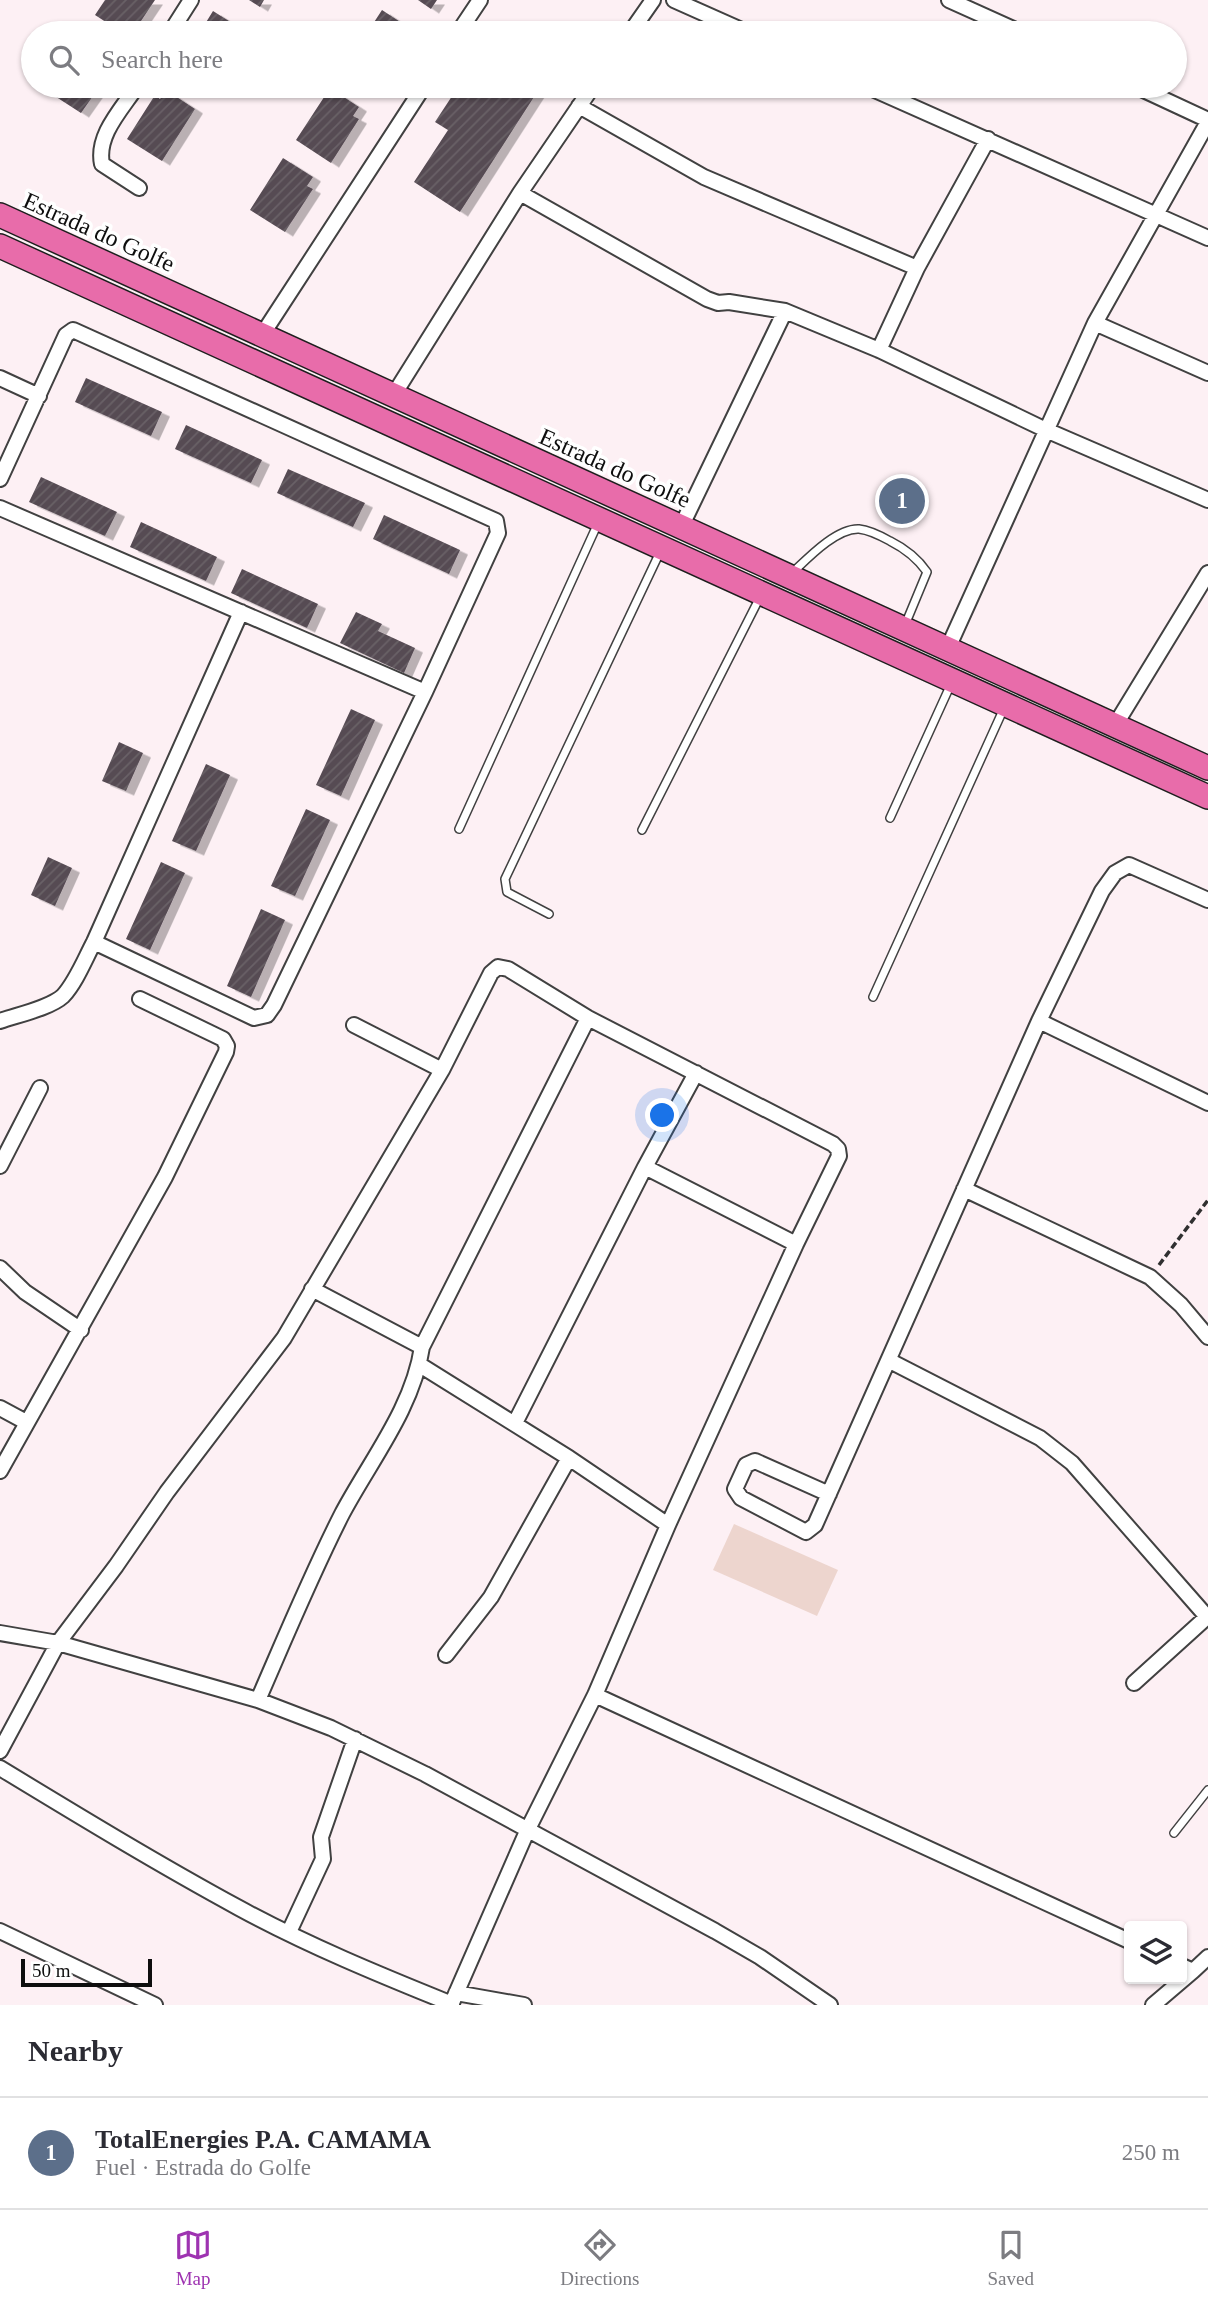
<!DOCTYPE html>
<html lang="en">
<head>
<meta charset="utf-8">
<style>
  body { margin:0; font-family:Georgia,serif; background:#f7f7f7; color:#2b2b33 }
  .controls { position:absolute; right:21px; bottom:21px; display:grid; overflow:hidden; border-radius:7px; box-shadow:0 2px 5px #0004 }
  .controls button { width:63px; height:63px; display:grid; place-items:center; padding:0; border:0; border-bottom:2px solid #e1e1e2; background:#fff; color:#2b2b33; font:35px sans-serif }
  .scale { position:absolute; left:21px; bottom:18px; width:131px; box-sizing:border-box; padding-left:7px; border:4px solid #0e0e0e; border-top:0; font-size:19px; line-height:24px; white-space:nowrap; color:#0e0e0e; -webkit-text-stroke:5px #fff; paint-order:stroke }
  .you { position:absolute; left:663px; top:1116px; width:24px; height:24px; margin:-18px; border:5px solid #fff; border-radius:50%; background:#1a73e8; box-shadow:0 0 0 10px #1a73e833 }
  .badge { display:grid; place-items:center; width:46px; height:46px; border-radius:50%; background:#9e33b1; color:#fff; font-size:23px; font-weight:700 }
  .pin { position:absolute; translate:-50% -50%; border:4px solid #fff; box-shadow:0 2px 7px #0006 }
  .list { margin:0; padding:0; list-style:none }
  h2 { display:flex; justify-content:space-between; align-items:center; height:91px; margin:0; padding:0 28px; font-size:30px }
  h2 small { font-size:23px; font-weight:400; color:#7c7c81 }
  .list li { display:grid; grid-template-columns:46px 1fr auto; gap:21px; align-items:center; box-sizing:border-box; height:112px; padding:0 28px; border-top:2px solid #e1e1e2 }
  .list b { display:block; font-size:26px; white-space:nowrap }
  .list p { margin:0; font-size:23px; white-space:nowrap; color:#7c7c81 }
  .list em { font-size:23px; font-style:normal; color:#7c7c81 }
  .icon { flex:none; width:38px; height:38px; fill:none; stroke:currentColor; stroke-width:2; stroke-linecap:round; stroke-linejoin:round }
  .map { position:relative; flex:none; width:1208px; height:2005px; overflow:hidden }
  .search { position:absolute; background:#fff; box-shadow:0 2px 5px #0004; left:21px; right:21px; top:21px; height:77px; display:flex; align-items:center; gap:18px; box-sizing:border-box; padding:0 24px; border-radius:38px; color:#7c7c81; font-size:26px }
  .sheet { height:203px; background:#fff }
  nav { display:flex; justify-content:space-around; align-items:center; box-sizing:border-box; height:98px; border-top:2px solid #e1e1e2; background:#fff; font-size:19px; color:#7c7c81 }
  nav a { display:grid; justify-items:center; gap:4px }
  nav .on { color:#9e33b1 }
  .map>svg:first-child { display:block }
</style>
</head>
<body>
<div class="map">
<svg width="1208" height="2005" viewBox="0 0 1208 2005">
  <defs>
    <pattern id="building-hatch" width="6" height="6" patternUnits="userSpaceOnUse" patternTransform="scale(1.75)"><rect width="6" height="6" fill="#564b53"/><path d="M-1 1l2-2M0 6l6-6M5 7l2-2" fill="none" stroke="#696167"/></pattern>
    <filter id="shadow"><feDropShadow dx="8" dy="4.5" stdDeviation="0" flood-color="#0004"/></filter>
  </defs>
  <rect width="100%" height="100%" fill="#fdf0f4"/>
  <path fill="#edd5ce" d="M 734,1524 L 838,1570 L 817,1616 L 713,1570 Z"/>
  <path fill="url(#building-hatch)" filter="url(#shadow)" d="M 105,0 L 155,0 L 133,33 L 123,33 L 95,15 Z
    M 249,0 L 264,0 L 260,7 Z
    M 418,0 L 437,0 L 431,9 Z
    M 382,10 L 411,29 L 409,33 L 367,33 Z
    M 213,11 L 248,33 L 194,33 L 202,21 L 205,24 Z
    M 50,86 L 100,86 L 81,113 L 47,91 Z
    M 475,86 L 541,86 L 460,212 L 414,182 L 448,130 L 435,122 L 456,90 L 468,98 Z
    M 330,88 L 359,107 L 353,116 L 359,119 L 331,163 L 296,140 Z
    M 166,90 L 195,109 L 162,161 L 127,139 L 155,95 L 160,99 Z
    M 283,158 L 313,177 L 307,186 L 313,189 L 285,232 L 250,210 Z
    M 86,378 L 162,412 L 151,436 L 75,402 Z
    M 186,425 L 262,460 L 251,483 L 175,449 Z
    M 288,469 L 365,503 L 353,527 L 277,493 Z
    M 41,477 L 117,512 L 105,536 L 29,502 Z
    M 384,515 L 460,550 L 449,574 L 373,539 Z
    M 141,522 L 217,557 L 206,581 L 130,547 Z
    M 242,569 L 318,604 L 307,628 L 231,593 Z
    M 356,612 L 382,624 L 378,631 L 415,648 L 404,673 L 340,643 Z
    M 351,709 L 375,720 L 341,796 L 316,785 Z
    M 119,742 L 143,753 L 126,791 L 102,781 Z
    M 206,764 L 230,775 L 196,851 L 172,841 Z
    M 306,809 L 330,820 L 295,896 L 271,886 Z
    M 48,857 L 72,868 L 55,906 L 31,895 Z
    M 161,862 L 185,873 L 150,950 L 126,939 Z
    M 261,909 L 285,920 L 251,997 L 227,986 Z"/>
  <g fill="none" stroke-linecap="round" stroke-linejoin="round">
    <g stroke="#414141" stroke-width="10">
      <path id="service" d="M 791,574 C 807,559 836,528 859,529 C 869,530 881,536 890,541 C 904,548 918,559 927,572 L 905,625
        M 890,818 L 951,684
        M 459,829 L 598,523
        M 642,830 L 760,597
        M 549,914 L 507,892 L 505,879 L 660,552
        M 873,997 L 1004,708
        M 1174,1833 L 1208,1790"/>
    </g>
    <g stroke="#414141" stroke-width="18">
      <path id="minor" d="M 674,0 L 748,33
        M 949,0 L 1022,33
        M 170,33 L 191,0
        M 458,33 L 480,0
        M 630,33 L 653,0
        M 137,86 C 122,109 96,135 102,164 L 139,188
        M 866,86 L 1208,238
        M 1135,86 L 1208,120
        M 579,106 L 704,177 L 917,268
        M 520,193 L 707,299 L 718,303 L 729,302 L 785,311 L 879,350 L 1046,430 L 1208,500
        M 1095,323 L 1208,373
        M 262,335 L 424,86
        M 879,350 L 917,268 L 988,139
        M 0,378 L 39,396
        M 393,396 L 520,193 L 593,86
        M 0,479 L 66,335 L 73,330 L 496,521 L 498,533 L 425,692 L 274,1005 L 267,1015 L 254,1018 L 94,942
        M 0,508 L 425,692
        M 681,527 L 785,311
        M 947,650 L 1095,323 L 1208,122
        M 1114,727 L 1208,573
        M 0,1021 C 17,1015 50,1008 63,996 C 76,982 85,959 94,942 L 241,612
        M 1039,1021 L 1208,1103
        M 354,1025 L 442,1070
        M 0,1166 L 40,1088
        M 645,1167 L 796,1244
        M 964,1189 L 1150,1277 L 1181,1305 L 1208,1337
        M 0,1268 L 25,1292 L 81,1330
        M 312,1289 L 422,1347
        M 890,1361 L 1040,1438 L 1072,1463 L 1208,1618
        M 420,1365 L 569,1458 L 668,1525
        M 0,1408 L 26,1422
        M 515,1423 L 645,1167 L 696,1073
        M 0,1471 L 165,1177 L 226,1052 L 227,1046 L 223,1039 L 140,999
        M 829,1494 L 755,1461 L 746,1465 L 735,1489 L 741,1498 L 806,1532 L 815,1525 L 1039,1021 L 1102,891 L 1115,873 L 1129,865 L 1208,900
        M 0,1633 L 58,1643 L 258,1700 L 331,1728 L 425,1774 L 715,1931 L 760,1957 L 830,2005
        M 446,1655 L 491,1597 L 569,1458
        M 1134,1683 L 1208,1616
        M 595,1695 L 1129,1941
        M 258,1700 C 285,1638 311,1575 342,1514 C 370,1461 413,1408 422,1347 L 588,1018
        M 0,1751 L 58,1643 L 116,1566 L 167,1492 L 284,1338 L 442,1070 L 491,973 L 498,967 L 508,969 L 588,1018 L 833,1144 L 838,1149 L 839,1156 L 796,1244 L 668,1525 L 595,1695 L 528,1829 L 451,2005
        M 0,1768 C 79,1816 158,1864 239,1908 C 307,1945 380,1975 452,2004
        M 0,1931 L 155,2005
        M 289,1932 L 323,1859 L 321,1837 L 355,1739
        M 1182,1966 L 1193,1971 L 1208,1957
        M 456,1993 L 524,2005
        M 1153,2005 L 1193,1971"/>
    </g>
    <g stroke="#1f1f1f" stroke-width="26">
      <path id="trunk" d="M 0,215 L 1208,768
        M 0,246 L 1208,797"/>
    </g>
    <path stroke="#303030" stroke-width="3.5" stroke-dasharray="7 3.5" stroke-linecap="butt" d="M 1159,1265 L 1208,1200"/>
    <use href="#service" stroke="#fff" stroke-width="7"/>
    <use href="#minor" stroke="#fff" stroke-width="14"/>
    <use href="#trunk" stroke="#e86caa" stroke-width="23"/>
  </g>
  <g text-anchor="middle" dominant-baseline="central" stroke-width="7" stroke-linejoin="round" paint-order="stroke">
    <g font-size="24" fill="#0e0e0e" stroke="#fff">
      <text transform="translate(99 232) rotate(24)">Estrada do Golfe</text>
      <text transform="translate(615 468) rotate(24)">Estrada do Golfe</text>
    </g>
  </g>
</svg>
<div class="controls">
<button><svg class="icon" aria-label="layers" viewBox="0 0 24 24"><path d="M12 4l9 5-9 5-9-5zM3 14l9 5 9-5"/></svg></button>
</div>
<div class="scale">50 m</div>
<div class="you"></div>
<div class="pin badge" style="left:902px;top:501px;background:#5c6f8a">1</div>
<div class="search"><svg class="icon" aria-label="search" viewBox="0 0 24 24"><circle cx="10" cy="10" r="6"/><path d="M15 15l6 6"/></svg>Search here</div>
</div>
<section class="sheet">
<h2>Nearby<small></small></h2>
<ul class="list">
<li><span class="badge" style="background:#5c6f8a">1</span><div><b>TotalEnergies P.A. CAMAMA</b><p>Fuel · Estrada do Golfe</p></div><em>250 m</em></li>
</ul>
</section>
<nav>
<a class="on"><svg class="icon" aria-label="map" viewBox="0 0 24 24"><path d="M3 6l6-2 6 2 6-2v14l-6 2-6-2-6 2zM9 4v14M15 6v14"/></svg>Map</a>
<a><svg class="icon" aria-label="directions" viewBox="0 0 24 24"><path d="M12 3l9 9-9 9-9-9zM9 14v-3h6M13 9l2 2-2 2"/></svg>Directions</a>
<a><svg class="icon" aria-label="saved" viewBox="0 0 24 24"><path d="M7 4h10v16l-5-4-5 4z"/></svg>Saved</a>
</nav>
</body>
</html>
